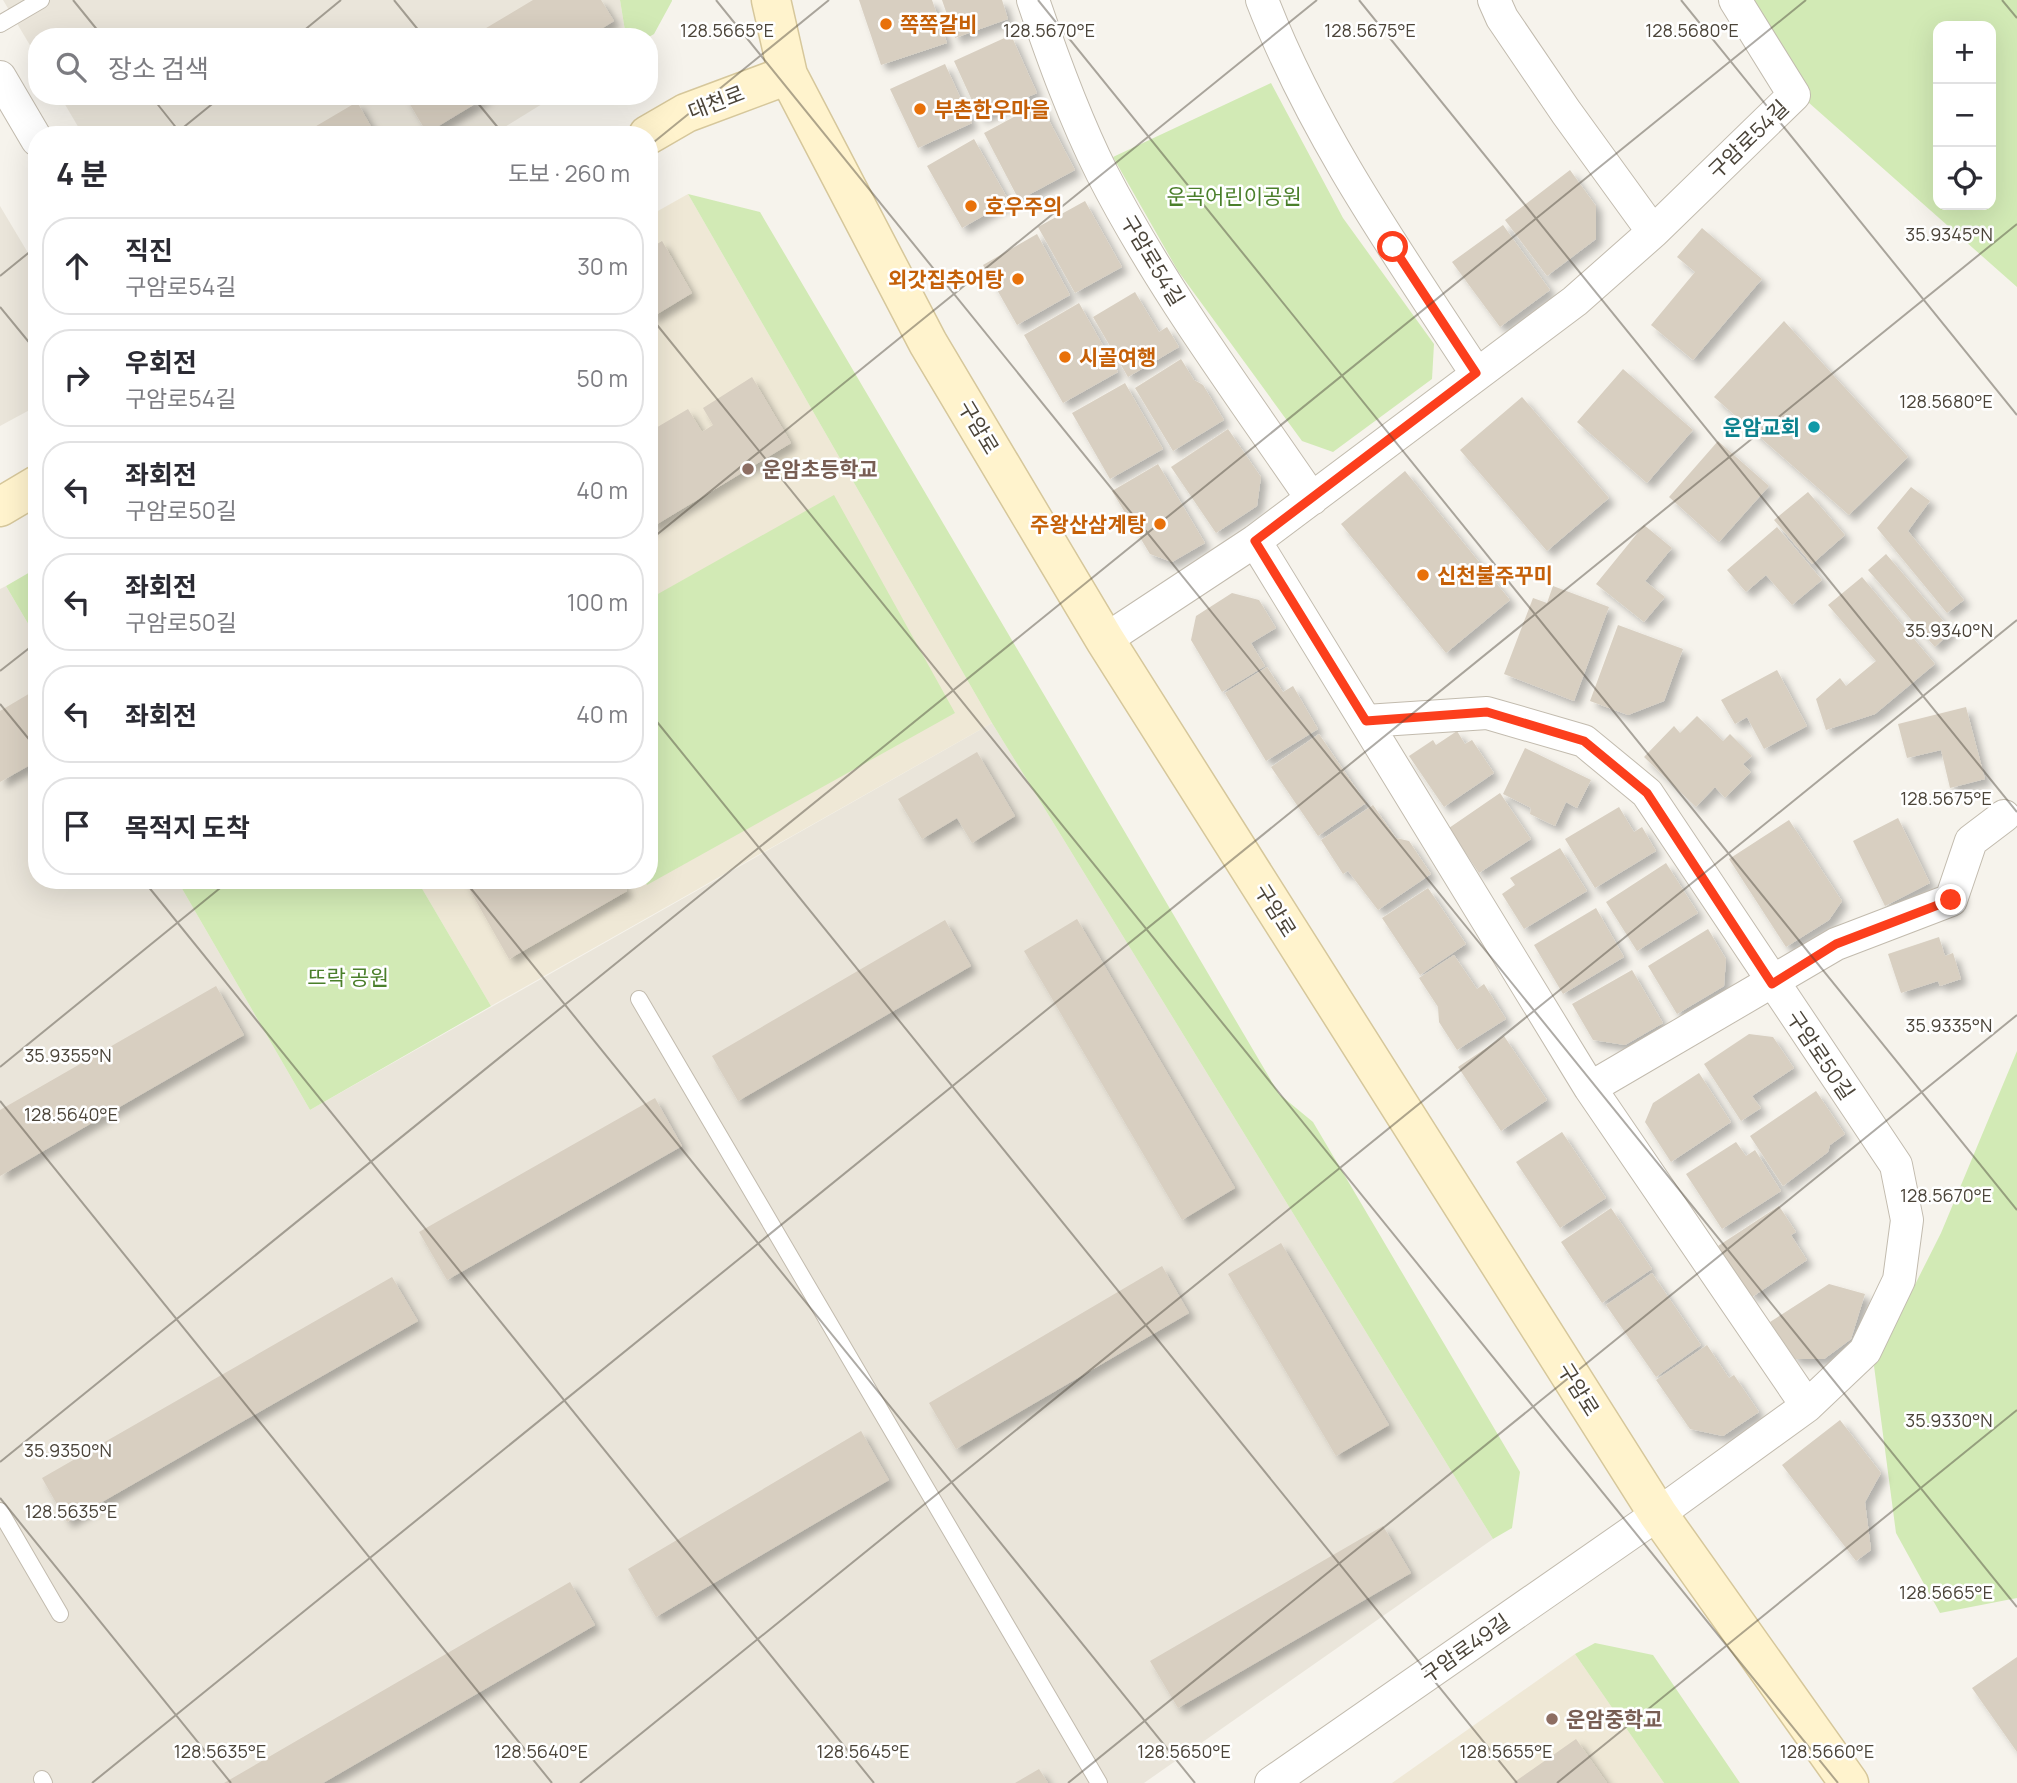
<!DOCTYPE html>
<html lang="ko">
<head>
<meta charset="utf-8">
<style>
  body { margin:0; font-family:Manrope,"Noto Sans KR",sans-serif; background:#f2f2f3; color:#2b2b33 }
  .controls { position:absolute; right:21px; top:21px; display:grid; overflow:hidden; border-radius:14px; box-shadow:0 7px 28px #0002 }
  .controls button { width:63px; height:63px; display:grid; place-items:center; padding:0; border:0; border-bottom:2px solid #e1e1e2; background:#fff; color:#2b2b33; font:35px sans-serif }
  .stop { position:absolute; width:21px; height:21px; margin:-16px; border:5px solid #fc3f1d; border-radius:50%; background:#fff }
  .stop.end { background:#fc3f1d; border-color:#fff; box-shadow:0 2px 7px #0008 }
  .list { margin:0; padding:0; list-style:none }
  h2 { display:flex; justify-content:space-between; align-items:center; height:91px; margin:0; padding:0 28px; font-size:30px }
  h2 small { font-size:23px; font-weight:400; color:#7c7c81 }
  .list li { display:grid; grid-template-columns:46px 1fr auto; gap:21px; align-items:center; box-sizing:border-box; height:98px; margin:0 14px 14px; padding:0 14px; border:2px solid #e1e1e2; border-radius:28px }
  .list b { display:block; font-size:26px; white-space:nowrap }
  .list p { margin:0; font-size:23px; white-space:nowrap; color:#7c7c81 }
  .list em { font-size:23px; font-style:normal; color:#7c7c81 }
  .icon { flex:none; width:38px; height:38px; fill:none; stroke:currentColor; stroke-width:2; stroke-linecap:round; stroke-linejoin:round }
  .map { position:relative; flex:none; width:2017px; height:1783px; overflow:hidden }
  .search { position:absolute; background:#fff; box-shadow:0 7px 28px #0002; left:28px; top:28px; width:630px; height:77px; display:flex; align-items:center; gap:18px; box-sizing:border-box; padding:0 24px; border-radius:28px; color:#7c7c81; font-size:26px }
  .panel { position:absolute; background:#fff; box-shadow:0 7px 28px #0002; left:28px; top:126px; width:630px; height:763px; border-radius:28px }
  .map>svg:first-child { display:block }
</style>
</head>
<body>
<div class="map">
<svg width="2017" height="1783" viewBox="0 0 2017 1783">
  <defs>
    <filter id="shadow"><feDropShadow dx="6" dy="6" stdDeviation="3.5" flood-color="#0004"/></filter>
  </defs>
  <rect width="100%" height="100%" fill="#f6f3ec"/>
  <path fill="#eae5da" d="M 3,0 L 620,0 L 626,37 L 37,37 L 37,57 Z
    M 60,96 L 555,96 L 492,135 L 83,135 Z
    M 0,206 L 37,268 L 37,406 L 0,426 Z
    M 6,586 L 37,639 L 37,880 L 177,880 L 310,1110 L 992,723 L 1493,1539 L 1144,1783 L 0,1783 L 0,589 Z"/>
  <path fill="#efe8d6" d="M 688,194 L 992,723 L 491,1006 L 417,880 L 649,880 L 649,216 Z
    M 1575,1654 L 1664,1783 L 1392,1783 Z"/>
  <path fill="#d2eab5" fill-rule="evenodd" d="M 620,0 L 672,0 L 672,1 L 654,34 L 649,37 L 626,37 Z
    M 1751,0 L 2017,0 L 2017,287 L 1808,102 ZM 1938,26 L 1991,26 L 1991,205 L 1938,205 Z
    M 1271,83 L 1343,218 L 1434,344 L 1432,379 L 1333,452 L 1302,441 L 1178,271 L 1113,157 Z
    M 688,194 L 760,212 L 1279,1094 L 1313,1122 L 1520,1472 L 1512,1528 L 1493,1539 L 992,723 Z
    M 834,495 L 955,713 L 647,885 L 644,880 L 649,880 L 649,599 Z
    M 37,568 L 37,639 L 6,586 Z
    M 177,880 L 417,880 L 491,1006 L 310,1110 Z
    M 2017,1051 L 2017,1598 L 1940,1613 L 1896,1533 L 1874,1366 L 1941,1233 Z
    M 1595,1643 L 1653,1655 L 1740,1783 L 1664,1783 L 1575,1654 Z"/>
  <path fill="#d8cfc1" filter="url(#shadow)" d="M 533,0 L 601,0 L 614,21 L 588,37 L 471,37 Z
    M 859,0 L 932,0 L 947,43 L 881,65 Z
    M 942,0 L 1002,0 L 1008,19 L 955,38 Z
    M 1011,35 L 1037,93 L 980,118 L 954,61 Z
    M 945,64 L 972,123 L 918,148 L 890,89 Z
    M 405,96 L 488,96 L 427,133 Z
    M 357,102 L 376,135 L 301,135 Z
    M 1040,103 L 1075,170 L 1019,200 L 984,133 Z
    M 974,139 L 1009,201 L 962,228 L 927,166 Z
    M 1570,170 L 1596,206 L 1596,239 L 1547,276 L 1505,220 Z
    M 1085,201 L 1122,267 L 1075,293 L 1038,227 Z
    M 1503,225 L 1550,290 L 1500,327 L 1452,262 Z
    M 1702,228 L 1762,279 L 1693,360 L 1651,325 L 1695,272 L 1677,257 Z
    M 1037,234 L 1070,295 L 1017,325 L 983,265 Z
    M 662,241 L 692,293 L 649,319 L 649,249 Z
    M 1135,292 L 1159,332 L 1167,327 L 1179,347 L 1128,377 L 1093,317 Z
    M 1079,303 L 1118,372 L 1063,403 L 1024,335 Z
    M 1784,321 L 1908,457 L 1849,515 L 1714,397 Z
    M 1181,359 L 1194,380 L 1203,385 L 1224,420 L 1173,451 L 1135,388 Z
    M 1623,369 L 1693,430 L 1647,483 L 1577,422 Z
    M 752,377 L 791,443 L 649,529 L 649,432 L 688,409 L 702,432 L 713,425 L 703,408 Z
    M 1125,383 L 1163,449 L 1110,479 L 1072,413 Z
    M 1522,397 L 1609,498 L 1547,551 L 1460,450 Z
    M 1228,429 L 1261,477 L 1257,506 L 1216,533 L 1171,467 Z
    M 1718,441 L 1769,486 L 1719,542 L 1669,497 Z
    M 1158,464 L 1205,543 L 1172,562 L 1150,554 L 1112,491 Z
    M 1405,471 L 1510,600 L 1446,653 L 1341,524 Z
    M 1911,487 L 1930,501 L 1908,531 L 1964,600 L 1947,613 L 1877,528 Z
    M 1808,492 L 1845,535 L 1812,564 L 1774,520 Z
    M 1644,525 L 1672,548 L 1645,581 L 1665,597 L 1644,622 L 1596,584 Z
    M 1777,527 L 1822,580 L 1792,605 L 1766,575 L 1746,592 L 1727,570 Z
    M 1886,554 L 1952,631 L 1935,647 L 1868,570 Z
    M 1862,577 L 1935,664 L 1875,714 L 1826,730 L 1816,699 L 1840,678 L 1846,686 L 1876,661 L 1828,605 Z
    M 1553,586 L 1609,607 L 1574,701 L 1504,674 L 1533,598 L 1547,603 Z
    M 1232,593 L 1259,600 L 1276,628 L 1251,643 L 1265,666 L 1222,692 L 1191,640 L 1196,616 Z
    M 1618,625 L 1683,649 L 1664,701 L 1628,715 L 1590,701 Z
    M 1267,667 L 1283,692 L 1293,686 L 1318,729 L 1266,761 L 1225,693 Z
    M 1777,670 L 1807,726 L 1764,749 L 1747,717 L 1735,724 L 1721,700 Z
    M 37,689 L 37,761 L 0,782 L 0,711 Z
    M 1966,707 L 1985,779 L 1950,788 L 1941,750 L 1907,758 L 1898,724 Z
    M 1697,716 L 1723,741 L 1730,734 L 1752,756 L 1743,764 L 1751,772 L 1725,798 L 1715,787 L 1696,807 L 1644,757 L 1674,726 L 1680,733 Z
    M 1457,731 L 1465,744 L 1472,740 L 1494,773 L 1444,807 L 1409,756 L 1433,740 L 1436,745 Z
    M 1319,734 L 1366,803 L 1318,836 L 1271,767 Z
    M 1525,748 L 1591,780 L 1577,808 L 1566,802 L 1555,826 L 1530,814 L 1531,808 L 1503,794 Z
    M 977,752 L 1015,816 L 972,843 L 957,818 L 922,839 L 898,799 Z
    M 1500,793 L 1531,839 L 1479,873 L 1449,828 Z
    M 1373,805 L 1396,838 L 1409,841 L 1431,874 L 1378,910 L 1348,871 L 1343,874 L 1321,840 Z
    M 1619,807 L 1634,832 L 1642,827 L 1656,851 L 1595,888 L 1565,839 Z
    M 1898,818 L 1930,883 L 1885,906 L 1853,841 Z
    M 1789,820 L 1842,901 L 1829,920 L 1786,947 L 1729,859 Z
    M 1560,848 L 1587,891 L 1524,929 L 1502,894 L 1515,885 L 1510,878 Z
    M 1666,863 L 1698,913 L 1637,951 L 1606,902 Z
    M 464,880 L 621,880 L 627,891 L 509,959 Z
    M 1428,888 L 1466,944 L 1420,975 L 1382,918 Z
    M 1596,908 L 1624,957 L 1563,994 L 1534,945 Z
    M 1077,919 L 1235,1188 L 1182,1220 L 1024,951 Z
    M 945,920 L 971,966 L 738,1101 L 712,1056 Z
    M 1708,929 L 1726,959 L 1724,986 L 1677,1014 L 1648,966 Z
    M 1939,937 L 1945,956 L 1953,953 L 1961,979 L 1940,986 L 1938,981 L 1901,993 L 1888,954 Z
    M 1454,955 L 1477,989 L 1484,984 L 1506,1019 L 1457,1050 L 1439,1022 L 1438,1007 L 1419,978 Z
    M 1632,970 L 1663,1023 L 1625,1045 L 1593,1040 L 1572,1004 Z
    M 216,986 L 244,1035 L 0,1176 L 0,1110 Z
    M 1749,1034 L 1773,1037 L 1794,1068 L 1752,1096 L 1761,1108 L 1741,1121 L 1704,1064 Z
    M 1504,1036 L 1547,1100 L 1501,1131 L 1458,1067 Z
    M 1699,1073 L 1731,1122 L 1671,1162 L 1645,1122 L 1653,1103 Z
    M 1816,1091 L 1845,1134 L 1830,1145 L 1828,1152 L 1783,1186 L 1750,1136 Z
    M 655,1098 L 682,1146 L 447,1280 L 419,1232 Z
    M 1562,1132 L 1606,1198 L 1560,1228 L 1516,1162 Z
    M 1736,1142 L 1746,1156 L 1755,1150 L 1781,1191 L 1722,1229 L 1686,1174 Z
    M 1779,1206 L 1796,1232 L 1791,1235 L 1807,1260 L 1752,1297 L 1718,1246 Z
    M 1611,1208 L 1652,1269 L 1602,1303 L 1561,1242 Z
    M 1281,1243 L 1389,1425 L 1336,1456 L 1228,1274 Z
    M 1162,1266 L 1189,1313 L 956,1449 L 929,1403 Z
    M 1652,1273 L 1701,1345 L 1656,1377 L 1606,1305 Z
    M 392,1277 L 418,1321 L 67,1522 L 42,1478 Z
    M 1829,1284 L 1865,1294 L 1851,1339 L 1824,1359 L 1795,1359 L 1770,1322 Z
    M 1707,1345 L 1729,1378 L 1734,1375 L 1759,1412 L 1723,1436 L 1690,1429 L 1656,1380 Z
    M 1840,1420 L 1881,1473 L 1865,1502 L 1871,1550 L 1856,1561 L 1782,1465 Z
    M 861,1431 L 889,1480 L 656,1617 L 628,1569 Z
    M 1383,1526 L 1411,1573 L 1178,1708 L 1150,1661 Z
    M 570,1582 L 595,1625 L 323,1783 L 224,1783 Z
    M 2017,1657 L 2017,1752 L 1972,1688 Z
    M 1576,1739 L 1607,1783 L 1513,1783 Z
    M 1039,1769 L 1048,1783 L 1015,1783 Z"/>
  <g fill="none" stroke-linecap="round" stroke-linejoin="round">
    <g stroke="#c2bbae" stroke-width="18">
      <path id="lane" d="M 0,24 L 41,0
        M 639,999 L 1099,1783
        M 0,1511 L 60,1614
        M 42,1779 L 44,1783"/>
    </g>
    <g stroke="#c2bbae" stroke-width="34">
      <path id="street" d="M 1033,0 C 1053,59 1074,117 1102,173 C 1161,288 1239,392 1312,499
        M 1262,0 C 1313,133 1398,254 1476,373
        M 1494,0 L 1502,18 L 1566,112 L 1653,232
        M 0,77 L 37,140
        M 1255,541 L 1590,1088 L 1807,1406
        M 1105,640 L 1255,541 L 1575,301 L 1653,232 L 1794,95 L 1735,0
        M 1590,1088 L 1836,944 L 1951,900 L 1971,841 L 2004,816
        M 1271,1783 L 1658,1514 L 1807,1406 L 1865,1351 L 1899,1280 L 1907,1220 L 1896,1165 L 1647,793 L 1584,741 L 1487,713 L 1366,721"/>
    </g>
    <g stroke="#d6c79b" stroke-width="41">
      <path id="secondary" d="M 771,0 L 788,75 L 928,343 L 1105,640 L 1658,1514 L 1849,1783
        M 648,135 L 686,113 L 788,75
        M 0,507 L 37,485"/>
    </g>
    <use href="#lane" stroke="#fff" stroke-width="16"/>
    <use href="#street" stroke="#fff" stroke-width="32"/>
    <use href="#secondary" stroke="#fff3cd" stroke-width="38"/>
  </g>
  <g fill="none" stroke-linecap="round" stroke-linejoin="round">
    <path stroke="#fc3f1d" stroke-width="9" d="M 1393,247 L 1476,373 L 1255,541 L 1366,721 L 1487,712 L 1584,741 L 1647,793 L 1772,984 L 1836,944 L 1951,900"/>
  </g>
  <path fill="none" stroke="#4b4439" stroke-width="2" stroke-opacity="0.45" d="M 73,0 L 103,37M 394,0 L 424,37M 716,0 L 2017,1607M 1038,0 L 2017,1210M 1359,0 L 2017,812M 1681,0 L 2017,415M 2002,0 L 2017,18M 296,37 L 341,0M 151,96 L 182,135M 472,96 L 504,135M 174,135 L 222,96M 649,146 L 829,0M 0,276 L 37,246M 0,307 L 37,352M 649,315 L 1838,1783M 649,541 L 1317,0M 0,671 L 37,642M 0,704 L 37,749M 649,712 L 1517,1783M 143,880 L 874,1783M 464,880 L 1195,1783M 0,1067 L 230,880M 0,1101 L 552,1783M 0,1462 L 1806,0M 0,1498 L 231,1783M 92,1783 L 2017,224M 580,1783 L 2017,620M 1068,1783 L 2017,1015M 1557,1783 L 2017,1410"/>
  <g fill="#e8710a" stroke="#fff" stroke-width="2.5">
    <circle cx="886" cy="24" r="7"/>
    <circle cx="920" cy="109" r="7"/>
    <circle cx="971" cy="206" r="7"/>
    <circle cx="1018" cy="279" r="7"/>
    <circle cx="1065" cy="357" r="7"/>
    <circle cx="1160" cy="524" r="7"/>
    <circle cx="1423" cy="575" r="7"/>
  </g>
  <circle fill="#0f9aa8" stroke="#fff" stroke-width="2.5" cx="1814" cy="427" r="7"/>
  <g fill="#8d6e63" stroke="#fff" stroke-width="2.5">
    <circle cx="748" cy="469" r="7"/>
    <circle cx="1552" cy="1719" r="7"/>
  </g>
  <g text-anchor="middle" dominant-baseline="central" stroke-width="5" stroke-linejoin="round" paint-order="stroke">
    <g font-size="21" font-weight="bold" fill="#c56008" stroke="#fff" text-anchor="start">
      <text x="900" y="24">쪽쪽갈비</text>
      <text x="934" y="109">부촌한우마을</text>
      <text x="985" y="206">호우주의</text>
      <text x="1004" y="279" text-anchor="end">외갓집추어탕</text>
      <text x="1079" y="357">시골여행</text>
      <text x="1146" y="524" text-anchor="end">주왕산삼계탕</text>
      <text x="1437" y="575">신천불주꾸미</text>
    </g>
    <g font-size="21" fill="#4b4439" stroke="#fff">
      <text transform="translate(716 102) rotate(-21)">대천로</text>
      <text transform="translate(1748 139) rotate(-44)">구암로54길</text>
      <text transform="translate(1153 260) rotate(59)">구암로54길</text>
      <text transform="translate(979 427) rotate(59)">구암로</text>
      <text transform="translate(1276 910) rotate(58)">구암로</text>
      <text transform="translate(1821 1055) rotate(56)">구암로50길</text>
      <text transform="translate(1579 1389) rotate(58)">구암로</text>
      <text transform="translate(1465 1648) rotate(-35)">구암로49길</text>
    </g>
    <g font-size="21" fill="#4a7f2a" stroke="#fff">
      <text x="1234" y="196">운곡어린이공원</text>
      <text x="348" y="977">뜨락 공원</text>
    </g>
    <g font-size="21" font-weight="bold" fill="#0d838f" stroke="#fff" text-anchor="end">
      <text x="1800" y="427">운암교회</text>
    </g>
    <g font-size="21" font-weight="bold" fill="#785e54" stroke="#fff" text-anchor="start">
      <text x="762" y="469">운암초등학교</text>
      <text x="1566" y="1719">운암중학교</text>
    </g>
  </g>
  <g font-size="18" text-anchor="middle" fill="#4b4439" stroke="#fff" stroke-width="5" stroke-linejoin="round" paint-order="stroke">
    <text x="1692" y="37">128.5680°E</text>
    <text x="727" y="37">128.5665°E</text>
    <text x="1049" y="37">128.5670°E</text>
    <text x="1370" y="37">128.5675°E</text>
    <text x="1949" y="241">35.9345°N</text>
    <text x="1946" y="408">128.5680°E</text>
    <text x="1949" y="637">35.9340°N</text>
    <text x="1946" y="805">128.5675°E</text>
    <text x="1949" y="1032">35.9335°N</text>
    <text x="68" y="1062">35.9355°N</text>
    <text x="71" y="1121">128.5640°E</text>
    <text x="1946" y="1202">128.5670°E</text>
    <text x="1949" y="1427">35.9330°N</text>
    <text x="68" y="1457">35.9350°N</text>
    <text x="71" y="1518">128.5635°E</text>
    <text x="1946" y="1599">128.5665°E</text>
    <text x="220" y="1758">128.5635°E</text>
    <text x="541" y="1758">128.5640°E</text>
    <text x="863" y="1758">128.5645°E</text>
    <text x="1184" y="1758">128.5650°E</text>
    <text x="1506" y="1758">128.5655°E</text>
    <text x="1827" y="1758">128.5660°E</text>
  </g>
</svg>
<div class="controls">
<button>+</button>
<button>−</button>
<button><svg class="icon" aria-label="locate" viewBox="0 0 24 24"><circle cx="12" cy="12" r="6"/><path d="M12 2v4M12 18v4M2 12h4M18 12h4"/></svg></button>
</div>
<div class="stop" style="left:1393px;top:247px"></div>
<div class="stop end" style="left:1951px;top:900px"></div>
<div class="search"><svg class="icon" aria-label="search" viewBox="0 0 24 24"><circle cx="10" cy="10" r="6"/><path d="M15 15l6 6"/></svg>장소 검색</div>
<section class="panel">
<h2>4 분<small>도보 · 260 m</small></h2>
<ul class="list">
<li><svg class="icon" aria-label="ahead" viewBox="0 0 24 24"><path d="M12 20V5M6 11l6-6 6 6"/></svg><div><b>직진</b><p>구암로54길</p></div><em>30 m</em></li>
<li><svg class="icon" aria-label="right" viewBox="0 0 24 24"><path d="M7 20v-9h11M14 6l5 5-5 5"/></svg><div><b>우회전</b><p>구암로54길</p></div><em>50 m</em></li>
<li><svg class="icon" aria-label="left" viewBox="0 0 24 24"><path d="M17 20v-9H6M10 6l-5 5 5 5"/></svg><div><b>좌회전</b><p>구암로50길</p></div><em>40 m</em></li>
<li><svg class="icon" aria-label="left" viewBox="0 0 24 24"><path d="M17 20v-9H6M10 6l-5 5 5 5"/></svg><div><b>좌회전</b><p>구암로50길</p></div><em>100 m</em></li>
<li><svg class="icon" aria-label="left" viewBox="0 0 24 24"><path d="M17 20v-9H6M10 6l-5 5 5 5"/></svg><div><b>좌회전</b></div><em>40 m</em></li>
<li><svg class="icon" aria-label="arrive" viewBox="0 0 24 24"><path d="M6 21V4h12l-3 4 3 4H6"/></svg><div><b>목적지 도착</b></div></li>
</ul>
</section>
</div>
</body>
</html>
